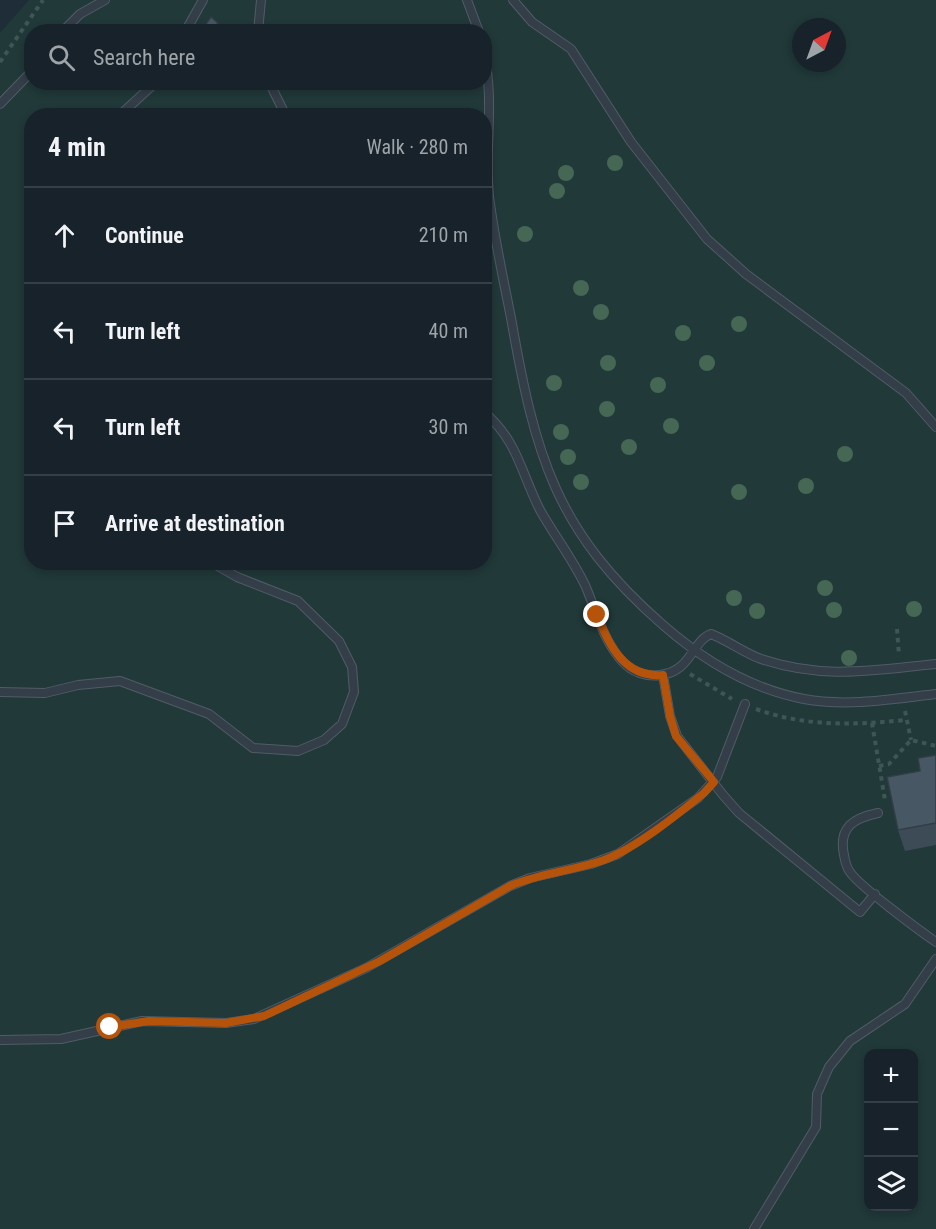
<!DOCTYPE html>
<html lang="en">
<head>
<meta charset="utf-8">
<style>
  body { margin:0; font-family:"Roboto Condensed",sans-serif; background:#202a32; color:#f1f3f6 }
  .controls { position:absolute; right:18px; bottom:18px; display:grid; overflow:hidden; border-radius:12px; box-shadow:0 3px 9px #0003 }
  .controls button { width:54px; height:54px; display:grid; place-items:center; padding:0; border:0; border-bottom:2px solid #363f47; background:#17222a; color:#f1f3f6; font:30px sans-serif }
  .compass { position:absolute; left:792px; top:18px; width:54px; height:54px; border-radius:50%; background:#17222a; box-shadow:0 3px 9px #0003; rotate:41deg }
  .stop { position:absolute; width:18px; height:18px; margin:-14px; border:4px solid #b45309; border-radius:50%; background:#fff }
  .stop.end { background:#b45309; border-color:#fff; box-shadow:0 2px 6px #0008 }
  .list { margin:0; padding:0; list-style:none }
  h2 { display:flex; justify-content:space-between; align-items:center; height:78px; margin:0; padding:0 24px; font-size:26px }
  h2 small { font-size:20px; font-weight:400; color:#9ea4a8 }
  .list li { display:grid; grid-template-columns:39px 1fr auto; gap:18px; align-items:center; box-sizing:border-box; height:96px; padding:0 24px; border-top:2px solid #363f47 }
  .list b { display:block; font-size:22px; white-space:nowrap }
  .list em { font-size:20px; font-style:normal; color:#9ea4a8 }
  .icon { flex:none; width:33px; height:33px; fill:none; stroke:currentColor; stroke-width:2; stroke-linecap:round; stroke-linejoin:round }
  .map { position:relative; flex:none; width:936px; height:1229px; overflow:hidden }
  .search { position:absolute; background:#17222a; box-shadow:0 3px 9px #0003; left:24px; top:24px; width:468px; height:66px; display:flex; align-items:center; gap:15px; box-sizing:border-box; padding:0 21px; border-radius:24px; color:#9ea4a8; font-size:22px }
  .panel { position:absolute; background:#17222a; box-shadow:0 3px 9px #0003; left:24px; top:108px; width:468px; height:462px; border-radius:24px }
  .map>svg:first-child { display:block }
</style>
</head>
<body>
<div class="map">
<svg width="936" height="1229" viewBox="0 0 936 1229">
  <rect width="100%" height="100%" fill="#1f2d38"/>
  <path fill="#213939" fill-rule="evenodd" d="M 29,0 L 936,0 L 936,1229 L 0,1229 L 0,33 ZM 801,27 L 837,27 L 837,63 L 801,63 ZM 32,32 L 484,32 L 484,82 L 32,82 ZM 32,116 L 484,116 L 484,562 L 32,562 ZM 868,1054 L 914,1054 L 914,1206 L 868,1206 Z"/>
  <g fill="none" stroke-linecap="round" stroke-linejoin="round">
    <g stroke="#505c66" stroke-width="10">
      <path id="lane" d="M 467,0 L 479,32
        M 513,0 L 532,22 L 571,49 L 631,142 L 707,239 L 746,274 L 906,393 L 936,427
        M 62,32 L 80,14 L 105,0
        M 185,32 L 203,0
        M 258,32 L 261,0
        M 484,55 C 495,103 484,148 489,196 C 494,237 503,277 511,318 C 535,455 555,531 663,625 C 703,660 751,689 804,699 C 847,707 893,699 936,694
        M 269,82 L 286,116
        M 0,104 L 32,71
        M 119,116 L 156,82
        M 484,412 C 518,441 521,473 540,510 C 554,535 572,558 585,585 C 596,610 603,641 623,662 C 632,672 646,677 660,675 C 691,672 692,641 711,634 C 729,641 744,653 761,659 C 824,680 873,670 936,664
        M 663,675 L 670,716 L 677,736 L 723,795 L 739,813 L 860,912 L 875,894
        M 0,692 L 45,693 L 78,685 L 120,681 L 209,714 L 253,748 L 298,751 L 324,740 L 342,724 L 354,692 L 352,667 L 339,641 L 298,601 L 237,577 L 211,562
        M 878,813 C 854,818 838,827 844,855 C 845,861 846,867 850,872 C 858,885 920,931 936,942
        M 0,1040 L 61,1039 L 142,1021 L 226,1023 L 254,1019 L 366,968 L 510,886 L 530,878 L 591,864 L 618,854 L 698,798 L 717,777 L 745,704
        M 754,1229 L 816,1127 L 817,1094 L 829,1067 L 850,1041 L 905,1004 L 936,959"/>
    </g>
    <path stroke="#3f5656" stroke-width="4" stroke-dasharray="4.5 4.5" stroke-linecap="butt" d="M 0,62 L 43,0
      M 897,629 L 899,656
      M 690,674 L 732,699
      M 756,709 C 806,727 853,725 906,720
      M 905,711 L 911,740
      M 872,723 L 885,800
      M 879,766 L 889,764 L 911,740 L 936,746"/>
    <use href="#lane" stroke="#333e49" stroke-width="8"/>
  </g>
  <g fill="#456754">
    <circle cx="615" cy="163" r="8"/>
    <circle cx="566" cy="173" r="8"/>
    <circle cx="557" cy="191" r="8"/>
    <circle cx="525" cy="234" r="8"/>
    <circle cx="581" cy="288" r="8"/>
    <circle cx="601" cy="312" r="8"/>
    <circle cx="739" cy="324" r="8"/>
    <circle cx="683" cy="333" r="8"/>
    <circle cx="608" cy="363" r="8"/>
    <circle cx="707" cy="363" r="8"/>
    <circle cx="554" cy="383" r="8"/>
    <circle cx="658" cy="385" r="8"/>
    <circle cx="607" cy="409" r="8"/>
    <circle cx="671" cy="426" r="8"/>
    <circle cx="561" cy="432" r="8"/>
    <circle cx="629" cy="447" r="8"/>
    <circle cx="845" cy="454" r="8"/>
    <circle cx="568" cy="457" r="8"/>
    <circle cx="581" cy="482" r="8"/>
    <circle cx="806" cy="486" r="8"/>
    <circle cx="739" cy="492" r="8"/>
    <circle cx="825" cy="588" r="8"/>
    <circle cx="734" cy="598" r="8"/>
    <circle cx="914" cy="609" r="8"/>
    <circle cx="834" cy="610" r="8"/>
    <circle cx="757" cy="611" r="8"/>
    <circle cx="849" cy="658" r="8"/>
  </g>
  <path fill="#3d4b56" d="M 218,23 L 220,28 L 217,32 L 211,32 L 208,29 L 206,24 Z
    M 936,755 L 936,845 L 905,851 L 898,830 L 920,771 Z"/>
  <path fill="#323d46" d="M 218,23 L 220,28 L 217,32 L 214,32 L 213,29 Z"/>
  <path fill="#475764" stroke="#323d46" stroke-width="1.5" d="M 211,17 L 218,23 L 213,29 L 206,24 Z
    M 936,755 L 936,823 L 898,830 L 887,777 L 920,771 L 918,758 Z"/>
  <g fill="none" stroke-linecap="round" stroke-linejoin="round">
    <path stroke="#b45309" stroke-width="8" d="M 110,1027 L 149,1021 L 226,1023 L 264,1016 L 380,961 L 510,886 C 540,873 573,871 604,860 C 636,848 677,815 704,793 L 714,782 L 676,736 L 670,716 L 663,675 C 625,678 609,646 597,615"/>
  </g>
</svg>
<div class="controls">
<button>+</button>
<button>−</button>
<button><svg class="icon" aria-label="layers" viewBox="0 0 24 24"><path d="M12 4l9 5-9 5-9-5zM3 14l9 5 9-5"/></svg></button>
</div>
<svg class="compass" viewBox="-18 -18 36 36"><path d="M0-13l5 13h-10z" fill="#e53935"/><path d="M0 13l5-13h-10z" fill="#9ea4a8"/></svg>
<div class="stop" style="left:110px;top:1027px"></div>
<div class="stop end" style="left:597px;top:615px"></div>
<div class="search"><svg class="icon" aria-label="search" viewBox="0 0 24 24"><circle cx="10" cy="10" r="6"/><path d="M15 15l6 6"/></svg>Search here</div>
<section class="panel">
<h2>4 min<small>Walk · 280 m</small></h2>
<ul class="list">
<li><svg class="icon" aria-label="ahead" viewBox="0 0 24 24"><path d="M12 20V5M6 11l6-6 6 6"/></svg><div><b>Continue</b></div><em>210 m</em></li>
<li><svg class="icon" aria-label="left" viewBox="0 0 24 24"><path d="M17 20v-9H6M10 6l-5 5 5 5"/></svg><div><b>Turn left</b></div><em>40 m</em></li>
<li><svg class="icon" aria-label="left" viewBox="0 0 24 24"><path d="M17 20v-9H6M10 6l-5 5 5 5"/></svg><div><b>Turn left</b></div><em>30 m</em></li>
<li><svg class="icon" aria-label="arrive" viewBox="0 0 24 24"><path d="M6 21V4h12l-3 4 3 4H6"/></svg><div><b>Arrive at destination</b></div></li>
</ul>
</section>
</div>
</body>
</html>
